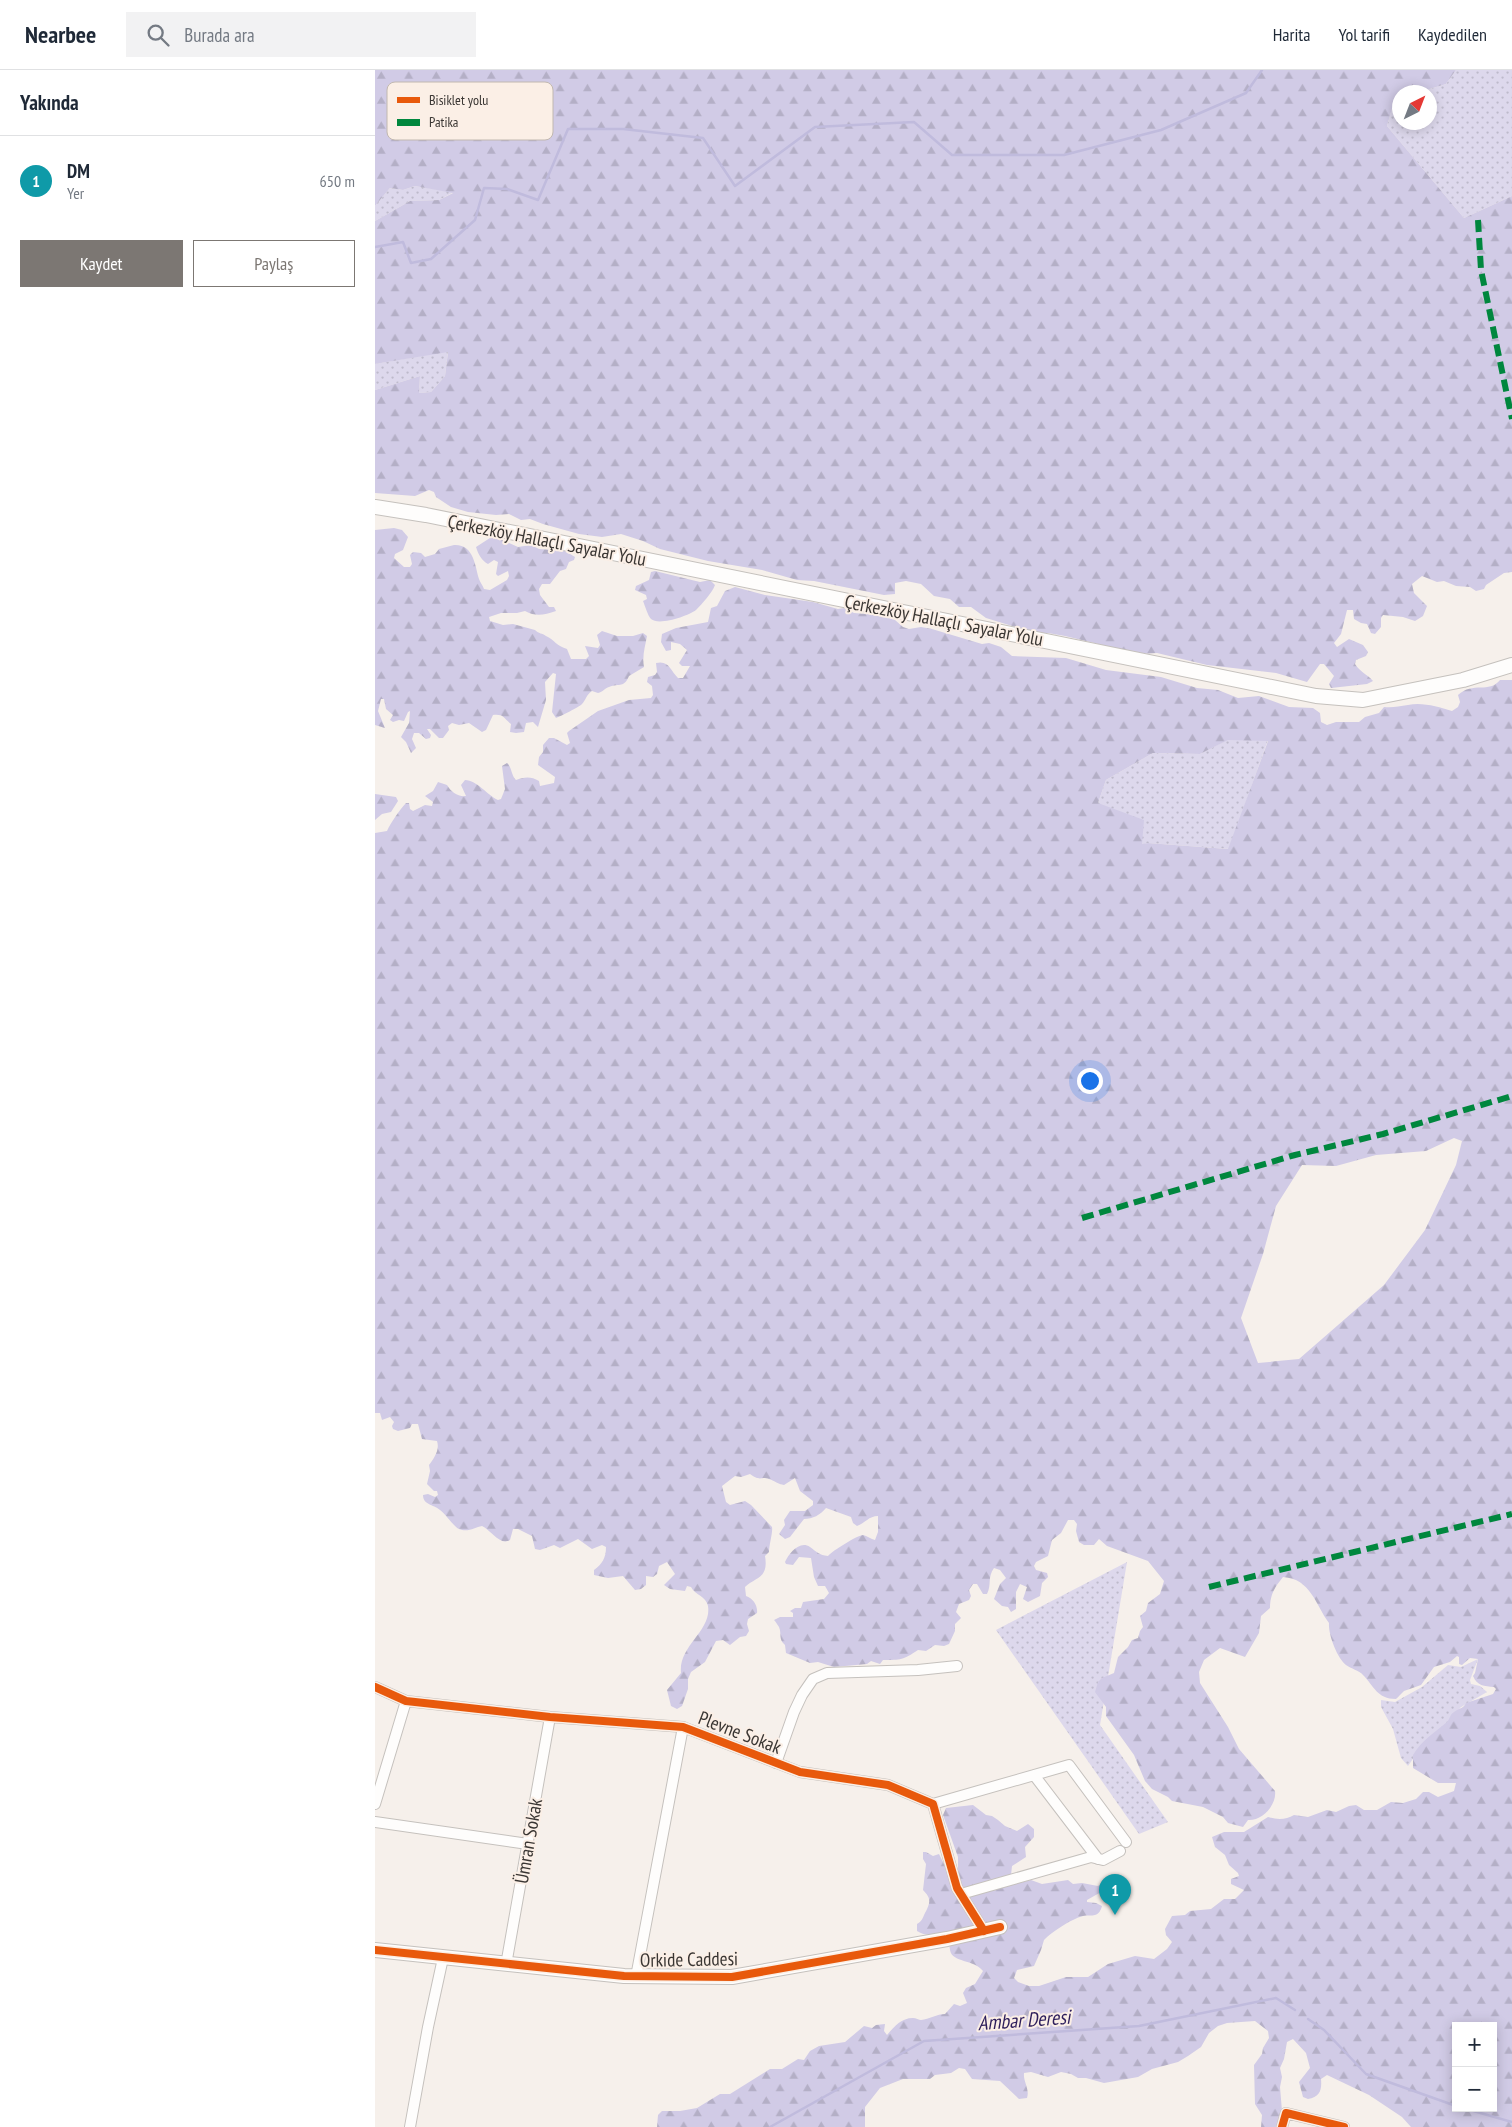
<!DOCTYPE html>
<html lang="tr">
<head>
<meta charset="utf-8">
<style>
  body { margin:0; font-family:"PT Sans Narrow",sans-serif; background:#f2f2f3; color:#1f2937 }
  .controls { position:absolute; right:15px; bottom:15px; display:grid; overflow:hidden; border-radius:0px; box-shadow:0 2px 12px #0003 }
  .controls button { width:45px; height:45px; display:grid; place-items:center; padding:0; border:0; border-bottom:1px solid #e0e1e3; background:#fff; color:#1f2937; font:25px sans-serif }
  .compass { position:absolute; left:1017px; top:15px; width:45px; height:45px; border-radius:50%; background:#fff; box-shadow:0 2px 12px #0003; rotate:42deg }
  .you { position:absolute; left:714px; top:1010px; width:18px; height:18px; margin:-12px; border:4px solid #fff; border-radius:50%; background:#1a73e8; box-shadow:0 0 0 8px #1a73e833 }
  .badge { display:grid; place-items:center; width:32px; height:32px; border-radius:50%; background:#7c7773; color:#fff; font-size:16px; font-weight:700 }
  .pin { position:absolute; translate:-50% -41px; filter:drop-shadow(0 1px 2px #0008) }
  .pin::after { content:''; position:absolute; top:26px; width:18px; height:15px; background:inherit; clip-path:polygon(0 0,100% 0,50% 100%) }
  .list { margin:0; padding:0; list-style:none }
  h2 { display:flex; justify-content:space-between; align-items:center; height:65px; margin:0; padding:0 20px; font-size:21px }
  h2 small { font-size:16px; font-weight:400; color:#747a83 }
  .list li { display:grid; grid-template-columns:32px 1fr auto; gap:15px; align-items:center; box-sizing:border-box; height:90px; padding:0 20px; border-top:1px solid #e0e1e3 }
  .list b { display:block; font-size:19px; white-space:nowrap }
  .list p { margin:0; font-size:16px; white-space:nowrap; color:#747a83 }
  .list em { font-size:16px; font-style:normal; color:#747a83 }
  .actions { display:flex; gap:10px; padding:15px 20px }
  .actions a { flex:1; padding:11px 0; border:1px solid #7c7773; border-radius:0px; text-align:center; font-size:18px; color:#7c7773 }
  .actions .main { background:#7c7773; color:#fff }
  .icon { flex:none; width:28px; height:28px; fill:none; stroke:currentColor; stroke-width:2; stroke-linecap:round; stroke-linejoin:round }
  .map { position:relative; flex:none; width:1137px; height:2057px; overflow:hidden }
  header { display:flex; align-items:center; gap:30px; box-sizing:border-box; height:70px; padding:0 25px; background:#fff; border-bottom:1px solid #e0e1e3 }
  header strong { font-size:24px }
  nav { display:flex; gap:28px; margin-inline-start:auto; font-size:18px }
  .search { width:350px; height:45px; background:#f2f2f3; display:flex; align-items:center; gap:12px; box-sizing:border-box; padding:0 18px; border-radius:0px; color:#747a83; font-size:19px }
  main { display:flex }
  aside { flex:1; background:#fff }
  .map>svg:first-child { display:block }
</style>
</head>
<body>
<header>
<strong>Nearbee</strong>
<div class="search"><svg class="icon" aria-label="search" viewBox="0 0 24 24"><circle cx="10" cy="10" r="6"/><path d="M15 15l6 6"/></svg>Burada ara</div>
<nav><a>Harita</a><a>Yol tarifi</a><a>Kaydedilen</a></nav>
</header>
<main>
<aside>
<h2>Yakında<small></small></h2>
<ul class="list">
<li><span class="badge" style="background:#0f9aa8">1</span><div><b>DM</b><p>Yer</p></div><em>650 m</em></li>
</ul>
<div class="actions"><a class="main">Kaydet</a><a>Paylaş</a></div>
</aside>
<div class="map">
<svg width="1137" height="2057" viewBox="0 0 1137 2057">
  <defs>
    <pattern id="green-dots" width="8" height="8" patternUnits="userSpaceOnUse" patternTransform="scale(1.25)"><rect width="8" height="8" fill="#ddd8ec"/><path d="M2 2h.1M6 6h.1" fill="none" stroke="#bebacb" stroke-width="1.8" stroke-linecap="round"/></pattern>
    <pattern id="forest-firs" width="22" height="20" patternUnits="userSpaceOnUse" patternTransform="scale(1.25)"><rect width="22" height="20" fill="#d1cbe6"/><path d="M5 1l3.5 6h-7zM16 11l3.5 6h-7z" fill="#b4afc6"/></pattern>
  </defs>
  <rect width="100%" height="100%" fill="#f6f0eb"/>
  <path fill="url(#green-dots)" d="M 1081,0 L 1137,0 L 1137,126 L 1089,148 L 1012,56 L 1020,27 L 1024,28 L 1024,52 L 1054,52 L 1054,22 L 1045,22 L 1071,14 Z
    M 40,116 L 79,122 L 64,130 L 35,131 L 0,151 L 0,136 L 15,118 L 28,120 Z
    M 73,281 L 70,306 L 56,322 L 44,323 L 45,306 L 0,320 L 0,294 Z
    M 852,670 L 893,670 L 854,779 L 773,773 L 766,775 L 723,733 L 731,710 L 778,683 L 825,684 Z
    M 752,1492 L 725,1655 L 793,1752 L 764,1764 L 621,1560 Z
    M 1103,1589 L 1095,1610 L 1096,1614 L 1105,1616 L 1112,1622 L 1086,1637 L 1071,1655 L 1047,1676 L 1033,1696 L 1026,1688 L 1018,1659 L 1006,1637 L 1006,1630 L 1020,1632 L 1047,1617 L 1073,1595 L 1086,1597 Z"/>
  <path fill="url(#forest-firs)" fill-rule="evenodd" d="M 0,0 L 1081,0 L 1071,14 L 1045,22 L 1024,22 L 1024,28 L 1020,28 L 1012,56 L 1089,148 L 1137,126 L 1137,502 L 1129,503 L 1111,515 L 1109,519 L 1101,521 L 1095,517 L 1081,516 L 1069,511 L 1062,512 L 1047,506 L 1037,514 L 1039,523 L 1052,536 L 1048,546 L 1040,551 L 1028,547 L 1008,545 L 1006,548 L 1006,557 L 1000,564 L 996,563 L 992,554 L 986,553 L 979,549 L 978,540 L 972,540 L 966,564 L 959,573 L 962,577 L 974,569 L 988,575 L 993,582 L 991,586 L 981,590 L 980,594 C 985,602 992,604 998,611 L 992,614 L 956,618 L 954,614 L 959,606 L 949,594 L 945,594 L 932,612 L 901,603 L 832,595 L 782,583 L 765,584 L 690,566 L 673,563 L 664,564 L 611,548 L 596,537 L 584,537 L 575,529 L 559,526 L 546,514 L 531,511 L 520,513 L 520,524 L 509,525 L 439,511 L 422,510 L 387,500 L 333,491 L 285,479 L 268,471 L 246,464 L 227,467 L 204,464 L 168,454 L 155,449 L 146,450 L 134,444 L 121,445 L 93,442 L 76,437 L 61,427 L 59,422 L 54,420 L 40,426 L 0,423 L 0,320 L 45,306 L 44,323 L 56,322 L 70,306 L 73,282 L 0,294 L 0,151 L 35,131 L 64,130 L 78,123 L 40,116 L 28,120 L 15,118 L 0,136 Z
    M 19,458 L 27,460 L 33,467 L 28,480 L 20,484 L 19,488 L 29,497 L 35,497 L 37,494 L 35,485 L 38,482 L 46,483 L 50,487 L 60,484 L 64,479 C 69,478 74,476 79,475 C 99,474 100,496 104,509 C 105,512 108,516 109,519 L 115,520 L 132,510 L 134,506 L 133,501 L 123,506 L 121,504 L 123,492 L 119,490 L 113,494 C 107,491 103,484 101,477 L 118,466 L 143,477 L 156,475 L 164,479 L 190,481 L 200,487 L 199,490 L 194,492 L 191,499 L 185,501 L 175,514 L 167,514 L 164,519 L 165,525 L 174,537 L 179,537 L 181,541 C 169,545 161,547 150,541 L 142,543 L 126,543 L 114,547 L 115,551 L 128,555 L 138,554 L 160,560 C 164,564 167,563 171,566 C 181,571 180,575 192,579 L 196,589 L 211,589 L 214,586 L 210,576 L 223,578 L 225,575 L 222,565 L 227,561 L 242,566 L 258,566 L 268,563 L 272,566 C 270,577 267,586 269,597 L 254,606 C 249,618 245,613 234,617 C 230,618 228,622 223,623 L 217,621 C 211,625 211,630 207,634 C 204,637 186,646 181,648 L 177,642 L 181,604 L 178,603 L 170,612 L 171,630 L 163,657 L 158,652 L 151,653 L 149,662 L 141,663 L 135,662 L 136,654 C 128,648 129,644 118,645 L 111,660 L 107,662 L 94,653 L 84,655 L 77,653 L 73,656 L 74,660 L 68,668 L 64,668 L 55,659 L 52,659 L 56,665 L 55,668 L 51,669 L 44,663 L 39,663 L 37,669 L 41,678 L 36,683 L 31,672 L 26,667 L 34,653 L 35,641 L 33,642 L 29,651 L 24,650 L 18,652 L 15,650 L 18,645 L 11,639 L 9,629 L 6,629 L 3,641 L 10,658 L 0,655 L 0,460 Z
    M 280,501 L 325,512 L 335,510 L 340,515 C 337,523 327,534 321,540 C 313,546 284,556 276,549 C 273,546 270,536 268,531 L 272,529 L 271,525 L 260,520 L 261,516 L 274,510 L 276,502 Z
    M 360,517 L 390,525 L 438,532 L 463,539 L 469,538 L 479,543 L 503,545 L 520,550 L 528,557 L 534,559 L 546,557 L 557,559 L 607,574 L 614,573 L 626,577 L 637,586 L 691,588 L 731,600 L 786,607 L 822,618 L 843,620 L 863,628 L 884,626 L 914,637 L 938,638 L 945,643 L 946,652 L 952,655 L 961,652 L 984,652 L 990,647 L 1004,643 L 1009,637 C 1018,638 1024,636 1033,635 C 1048,632 1063,637 1077,641 L 1083,637 L 1085,632 L 1083,625 C 1098,611 1114,624 1125,610 L 1137,610 L 1137,2057 L 1036,2057 L 1027,2047 L 994,2025 L 952,2005 L 946,2009 C 947,2020 945,2027 933,2029 L 928,2027 L 924,2012 L 935,1998 L 931,1983 L 918,1969 L 912,1972 L 909,1989 L 905,1998 L 907,2007 L 905,2017 L 907,2041 L 903,2057 L 886,2057 L 887,2045 L 880,2034 L 879,1995 L 887,1984 L 888,1978 L 894,1968 L 893,1961 L 880,1951 L 852,1953 L 843,1956 L 834,1963 L 826,1977 L 813,1986 L 803,1992 L 777,1999 L 763,2007 L 729,2013 L 711,2008 L 703,2008 L 696,2004 L 686,2002 L 673,2007 L 656,2002 L 649,2003 C 648,2012 655,2019 652,2028 L 644,2029 L 625,2011 L 597,2009 L 590,1999 L 584,1998 L 576,2003 L 560,2005 L 555,2009 L 528,2009 L 505,2018 L 490,2037 L 490,2057 L 282,2057 L 283,2045 L 287,2041 L 305,2041 L 322,2038 L 345,2024 L 355,2024 L 395,1999 L 407,1999 L 423,1989 L 429,1990 L 435,1981 L 444,1976 L 470,1972 L 489,1956 L 497,1958 L 501,1955 L 510,1954 L 509,1961 L 512,1965 C 519,1957 526,1948 538,1948 C 541,1948 544,1950 546,1950 C 554,1949 562,1944 570,1944 L 579,1934 L 585,1936 L 592,1933 L 588,1923 L 591,1918 L 600,1914 L 608,1901 C 599,1889 577,1893 575,1880 C 574,1874 574,1869 573,1863 C 561,1863 553,1868 542,1861 L 542,1854 C 548,1850 547,1849 550,1843 C 555,1833 557,1829 548,1820 L 551,1794 L 548,1789 L 548,1782 L 551,1782 L 558,1786 L 564,1784 L 570,1796 L 583,1806 L 583,1787 L 568,1745 L 571,1738 L 598,1735 L 611,1745 L 617,1746 L 623,1750 L 630,1756 L 642,1761 L 653,1754 L 659,1759 L 659,1767 L 650,1777 L 651,1787 L 637,1796 L 636,1805 L 638,1811 L 644,1813 L 656,1810 L 667,1814 L 693,1810 L 698,1814 L 707,1813 L 723,1816 L 728,1813 L 733,1814 L 735,1817 L 712,1830 L 712,1832 L 721,1833 L 727,1836 C 726,1840 724,1844 720,1845 C 717,1846 712,1845 708,1846 C 696,1849 677,1862 669,1870 L 666,1880 L 659,1896 L 642,1900 L 639,1908 L 643,1912 L 654,1916 L 664,1916 L 691,1907 L 713,1907 L 733,1894 L 760,1886 L 779,1889 L 792,1879 L 797,1872 L 791,1865 L 790,1859 L 797,1846 L 810,1845 L 815,1841 L 836,1839 L 849,1829 L 860,1829 L 869,1820 L 856,1814 L 856,1809 L 864,1806 L 863,1803 L 854,1795 L 850,1785 L 840,1777 L 837,1767 L 849,1762 L 869,1762 L 893,1747 C 902,1750 911,1750 919,1745 L 933,1747 L 952,1740 L 961,1742 L 974,1736 L 981,1735 L 989,1740 L 1002,1740 L 1016,1732 L 1028,1733 L 1041,1729 L 1048,1722 L 1054,1722 L 1063,1727 L 1079,1721 L 1081,1713 L 1063,1713 L 1038,1698 L 1038,1685 C 1046,1671 1060,1662 1072,1652 C 1075,1649 1075,1644 1079,1642 C 1084,1638 1088,1639 1091,1633 L 1118,1624 L 1121,1619 L 1119,1617 C 1109,1616 1102,1616 1098,1606 L 1100,1603 L 1103,1589 L 1095,1588 L 1087,1595 L 1084,1594 L 1084,1587 L 1082,1586 L 1075,1592 L 1059,1597 L 1046,1615 L 1029,1621 L 1021,1629 C 1002,1629 999,1616 988,1605 C 984,1600 976,1599 971,1595 C 962,1588 953,1564 954,1553 C 940,1534 936,1509 908,1507 C 900,1517 895,1524 895,1538 L 886,1546 L 884,1563 L 870,1587 L 845,1578 L 829,1590 L 824,1602 L 825,1613 L 853,1657 L 864,1679 L 900,1721 C 902,1735 887,1751 873,1750 L 868,1757 L 853,1753 L 848,1747 L 828,1737 L 797,1731 L 793,1727 L 777,1719 L 770,1711 L 759,1685 L 731,1646 L 731,1637 L 720,1622 L 723,1612 L 727,1608 L 739,1603 L 743,1587 L 753,1577 L 757,1570 L 763,1568 L 765,1561 L 768,1557 L 765,1546 L 771,1541 L 773,1533 L 785,1524 L 789,1511 L 773,1491 L 732,1476 L 724,1469 L 719,1475 L 709,1475 L 704,1472 L 701,1461 L 702,1454 L 699,1450 L 693,1450 L 686,1463 L 677,1470 L 673,1486 L 661,1492 L 659,1496 L 661,1500 L 672,1503 L 673,1507 L 667,1513 L 665,1526 L 653,1532 L 648,1529 L 652,1517 L 645,1514 L 641,1522 L 641,1539 L 636,1542 L 633,1537 L 627,1536 L 619,1529 L 625,1514 L 631,1508 L 625,1500 L 619,1498 C 612,1508 617,1514 612,1524 L 608,1524 L 602,1514 L 598,1514 L 594,1520 L 596,1526 L 594,1530 L 584,1534 L 581,1542 L 586,1548 L 580,1554 L 580,1561 L 574,1574 L 569,1576 L 560,1575 L 551,1581 L 543,1580 C 528,1590 526,1590 508,1590 L 505,1594 L 496,1591 L 492,1594 L 459,1597 L 443,1592 L 435,1593 L 411,1583 L 410,1575 C 403,1569 407,1564 404,1557 C 402,1554 401,1552 399,1550 L 405,1547 L 418,1547 L 418,1543 L 415,1541 L 420,1538 L 426,1538 L 428,1532 L 449,1529 L 454,1523 L 450,1516 L 443,1516 L 439,1507 L 436,1488 L 424,1487 L 418,1495 L 411,1494 L 410,1492 C 414,1483 425,1470 435,1477 C 442,1482 444,1485 453,1486 C 457,1481 483,1465 488,1465 C 492,1466 496,1469 500,1470 L 503,1462 L 503,1446 C 494,1446 490,1453 482,1456 L 478,1453 L 476,1447 L 451,1438 C 445,1445 438,1449 429,1449 L 415,1467 L 410,1469 L 404,1464 L 410,1455 L 409,1450 L 415,1441 L 430,1441 L 438,1435 L 438,1431 L 425,1421 L 420,1408 L 409,1415 C 403,1414 400,1411 394,1409 C 385,1406 386,1412 375,1404 L 366,1407 L 360,1406 L 347,1416 L 351,1432 L 355,1435 L 370,1431 L 376,1435 L 397,1457 C 398,1462 394,1475 394,1482 L 390,1486 C 394,1509 380,1507 370,1517 L 371,1526 C 378,1528 383,1536 382,1543 L 373,1549 L 372,1554 L 374,1561 L 371,1566 L 365,1567 L 355,1575 L 348,1570 L 341,1571 L 330,1592 L 316,1602 L 313,1609 L 313,1619 L 307,1636 L 302,1639 L 296,1636 L 292,1620 L 306,1603 C 303,1576 337,1561 333,1536 C 331,1526 320,1525 316,1517 L 312,1516 L 310,1521 L 295,1519 L 289,1515 L 300,1504 L 292,1492 L 284,1496 L 282,1504 L 278,1507 L 271,1506 L 271,1515 L 266,1519 L 260,1520 L 248,1506 L 233,1508 L 219,1505 L 219,1500 C 227,1494 231,1488 231,1477 L 227,1475 L 217,1479 L 203,1469 L 185,1478 L 179,1475 L 165,1480 L 160,1479 L 157,1466 L 143,1459 L 138,1459 L 135,1470 C 125,1476 117,1461 107,1456 C 100,1457 93,1463 84,1459 C 78,1456 71,1444 65,1440 C 58,1434 48,1435 48,1425 L 53,1424 L 60,1427 L 63,1425 L 62,1421 L 59,1421 L 52,1414 L 55,1401 L 54,1395 C 59,1388 65,1380 62,1371 L 47,1369 L 43,1354 L 37,1354 L 35,1358 L 23,1361 L 18,1359 L 17,1356 L 19,1352 L 15,1347 L 7,1350 L 5,1343 L 0,1343 L 0,763 L 12,761 C 15,754 25,739 31,733 L 34,733 L 35,739 L 38,741 L 50,735 L 57,736 L 58,732 L 50,726 L 58,721 L 63,712 L 72,715 C 76,722 83,727 91,726 L 86,715 L 90,710 C 102,710 112,725 123,730 L 126,729 L 130,719 L 127,696 L 132,693 C 137,697 136,705 141,710 C 149,707 156,706 164,711 L 165,716 L 179,713 L 180,707 L 163,695 L 164,687 L 168,682 L 168,675 L 174,668 L 179,668 L 192,675 L 195,673 L 192,663 L 194,661 L 223,641 L 254,630 L 276,628 L 278,625 L 277,616 L 272,612 L 273,607 L 280,605 L 282,602 L 281,593 C 294,590 295,600 303,608 L 308,608 L 315,596 L 307,596 L 304,593 L 312,580 L 305,574 L 296,572 L 296,580 L 291,581 L 286,572 L 287,564 L 301,558 L 333,552 L 336,538 L 342,536 L 350,521 ZM 853,670 L 893,671 L 853,779 L 773,773 L 767,774 L 769,750 L 723,733 L 731,710 L 778,683 L 825,684 ZM 1079,1068 L 1087,1071 L 1081,1095 L 1050,1160 L 1009,1215 L 924,1289 L 883,1293 L 866,1248 L 888,1184 L 901,1136 L 927,1095 L 961,1096 L 1001,1085 L 1051,1081 ZM 1081,1956 L 1118,1956 L 1118,2038 L 1081,2038 Z
    M 0,724 L 21,727 L 23,731 L 16,742 L 7,744 L 0,750 Z"/>
  <g fill="none" stroke-linecap="round" stroke-linejoin="round">
    <path stroke="#c0bbdd" stroke-width="2.5" d="M 0,177 L 28,172 L 36,193 L 56,189 L 100,150 L 109,118 L 132,119 L 163,130 L 193,59 L 248,59 L 328,68 L 360,116 L 440,57 L 539,52 L 577,85 L 689,85 L 786,60 L 871,23 L 887,0
      M 933,1949 L 949,1960 L 991,2004 L 1081,2036
      M 1088,2038 L 1137,2052
      M 395,2057 L 549,1971 L 764,1956 L 901,1928 L 920,1940"/>
    <g stroke="#c5c1bd" stroke-width="12">
      <path id="street" d="M 0,1617 L 31,1631 L 175,1647 L 308,1657 L 425,1702 L 513,1715 L 558,1734 L 582,1818 L 609,1861
        M 401,1693 L 419,1642 L 427,1625 L 438,1609 L 452,1603 L 543,1600 L 582,1596
        M 659,1705 L 723,1789
        M 0,1734 L 31,1631
        M 558,1734 L 694,1695 L 751,1772
        M 0,1752 L 153,1774
        M 586,1824 L 716,1787 L 728,1790 L 745,1781
        M 131,1895 L 175,1647
        M 261,1907 L 308,1657
        M 35,2057 L 53,1957 L 68,1888
        M 907,2057 L 911,2043 L 969,2057"/>
    </g>
    <g stroke="#c5c1bd" stroke-width="16">
      <path id="secondary" d="M 0,437 L 51,445 L 941,626 L 988,630 L 1088,610 L 1137,595
        M 0,1880 L 249,1906 L 357,1907 L 572,1869 L 625,1857"/>
    </g>
    <use href="#street" stroke="#fefdfc" stroke-width="10"/>
    <use href="#secondary" stroke="#fefdfc" stroke-width="14"/>
    <path stroke="#00873e" stroke-width="6" stroke-dasharray="12 6" stroke-linecap="butt" d="M 1103,150 L 1106,200 L 1137,349
      M 707,1148 L 920,1085 L 1008,1064 L 1137,1026
      M 834,1517 L 1137,1444"/>
    <g stroke="#fbefe6" stroke-width="11">
      <path id="cycleway" d="M 0,1617 L 31,1631 L 175,1647 L 308,1657 L 425,1702 L 513,1715 L 558,1734 L 582,1818 L 609,1861
        M 0,1880 L 249,1906 L 357,1907 L 572,1869 L 625,1857
        M 907,2057 L 911,2043 L 969,2057"/>
    </g>
    <use href="#cycleway" stroke="#e8590c" stroke-width="8"/>
  </g>
  <g text-anchor="middle" dominant-baseline="central" stroke-width="4" stroke-linejoin="round" paint-order="stroke">
    <g font-size="19" fill="#3a3633" stroke="#fbefe6">
      <text transform="translate(172 470) rotate(11)">Çerkezköy Hallaçlı Sayalar Yolu</text>
      <text transform="translate(569 550) rotate(11)">Çerkezköy Hallaçlı Sayalar Yolu</text>
      <text transform="translate(365 1662) rotate(21)">Plevne Sokak</text>
      <text transform="translate(153 1771) rotate(-80)">Ümran Sokak</text>
      <text transform="translate(314 1889) rotate(-1)">Orkide Caddesi</text>
    </g>
    <g font-size="20" font-style="italic" fill="#2d1e5b" stroke="#fbefe6">
      <text transform="translate(649 1950) rotate(-4)">Ambar Deresi</text>
    </g>
  </g>
  <rect x="12" y="12" width="166" height="58" rx="8" fill="#fbefe6" stroke="#c1b8b0" stroke-width="1"/>
  <rect x="22" y="27" width="23" height="6" fill="#e8590c"/>
  <rect x="22" y="49" width="23" height="7" fill="#00873e"/>
  <g font-size="14" fill="#3a3633">
    <text x="54" y="35">Bisiklet yolu</text>
    <text x="54" y="57">Patika</text>
  </g>
</svg>
<div class="controls">
<button>+</button>
<button>−</button>
</div>
<svg class="compass" viewBox="-18 -18 36 36"><path d="M0-13l5 13h-10z" fill="#e53935"/><path d="M0 13l5-13h-10z" fill="#747a83"/></svg>
<div class="you"></div>
<div class="pin badge" style="left:740px;top:1845px;background:#0f9aa8">1</div>
</div>
</main>
</body>
</html>
